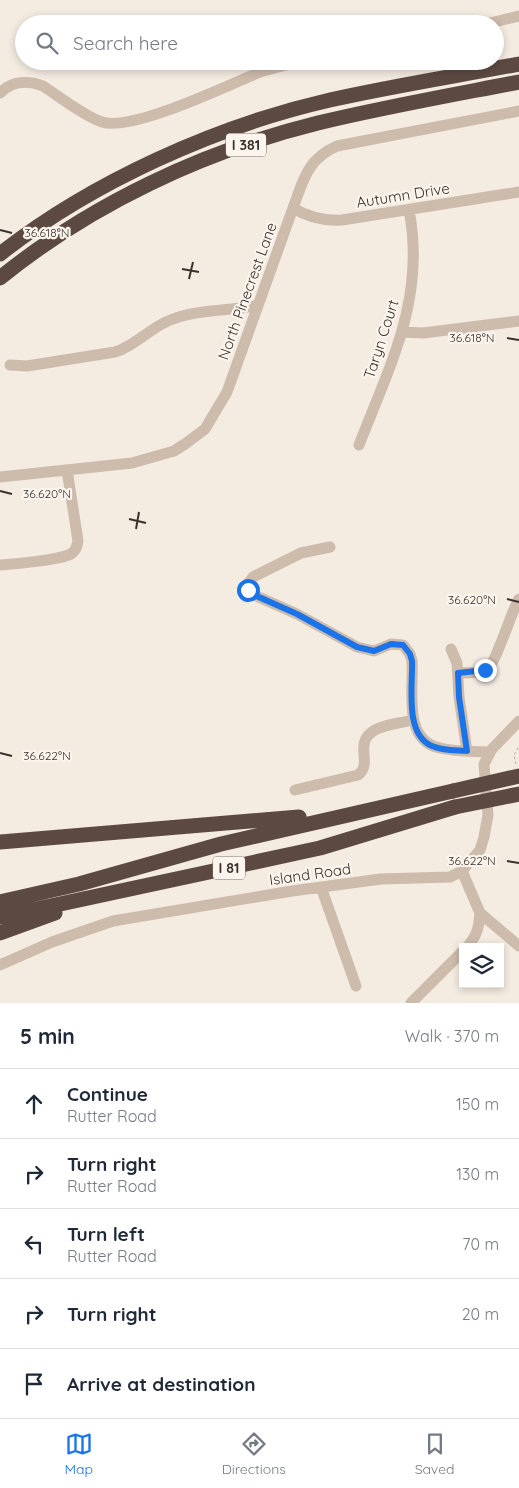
<!DOCTYPE html>
<html lang="en">
<head>
<meta charset="utf-8">
<style>
  body { margin:0; font-family:Quicksand,sans-serif; background:#f2f2f3; color:#1f2937 }
  .controls { position:absolute; right:15px; bottom:15px; display:grid; overflow:hidden; border-radius:0px; box-shadow:0 2px 8px #0003 }
  .controls button { width:45px; height:45px; display:grid; place-items:center; padding:0; border:0; border-bottom:1px solid #e0e1e3; background:#fff; color:#1f2937; font:25px sans-serif }
  .stop { position:absolute; width:15px; height:15px; margin:-11px; border:4px solid #1a73e8; border-radius:50%; background:#fff }
  .stop.end { background:#1a73e8; border-color:#fff; box-shadow:0 1px 5px #0008 }
  .list { margin:0; padding:0; list-style:none }
  h2 { display:flex; justify-content:space-between; align-items:center; height:65px; margin:0; padding:0 20px; font-size:21px }
  h2 small { font-size:16px; font-weight:400; color:#747a83 }
  .list li { display:grid; grid-template-columns:32px 1fr auto; gap:15px; align-items:center; box-sizing:border-box; height:70px; padding:0 20px; border-top:1px solid #e0e1e3 }
  .list b { display:block; font-size:19px; white-space:nowrap }
  .list p { margin:0; font-size:16px; white-space:nowrap; color:#747a83 }
  .list em { font-size:16px; font-style:normal; color:#747a83 }
  .icon { flex:none; width:28px; height:28px; fill:none; stroke:currentColor; stroke-width:2; stroke-linecap:round; stroke-linejoin:round }
  .map { position:relative; flex:none; width:519px; height:1003px; overflow:hidden }
  .search { position:absolute; background:#fff; box-shadow:0 2px 8px #0003; left:15px; right:15px; top:15px; height:55px; display:flex; align-items:center; gap:12px; box-sizing:border-box; padding:0 18px; border-radius:28px; color:#747a83; font-size:19px }
  .sheet { height:415px; background:#fff }
  nav { display:flex; justify-content:space-around; align-items:center; box-sizing:border-box; height:70px; border-top:1px solid #e0e1e3; background:#fff; font-size:14px; color:#747a83 }
  nav a { display:grid; justify-items:center; gap:2px }
  nav .on { color:#1a73e8 }
  .map>svg:first-child { display:block }
</style>
</head>
<body>
<div class="map">
<svg width="519" height="1003" viewBox="0 0 519 1003">
  <rect width="100%" height="100%" fill="#f4ebe1"/>
  <g fill="none" stroke-linecap="round" stroke-linejoin="round">
    <path stroke="#b9a596" stroke-width="1" stroke-dasharray="2.5 2.5" stroke-linecap="butt" d="M 516,764 L 514,755 L 519,746"/>
    <path stroke="#cdbbac" stroke-width="11" d="M 486,24 L 519,16
      M 0,93 C 12,81 28,80 43,86 C 60,97 84,116 102,122 C 132,132 228,85 260,72 C 273,68 287,65 301,61
      M 293,208 C 309,218 324,221 342,220 L 519,192
      M 403,332 L 423,333 L 519,321
      M 10,365 L 27,366 L 115,352 C 135,346 149,329 168,321 C 196,309 227,311 256,306
      M 359,445 C 390,365 426,298 409,210
      M 0,477 L 132,463 L 174,451 L 185,444 L 205,429 L 227,392 L 293,208 C 303,181 307,159 337,146 L 519,111
      M 330,547 L 301,553 L 253,577 L 248,584 L 249,590 L 252,594 L 297,614 L 357,647 L 374,651 L 391,644 L 403,645 L 410,654 L 412,661 C 414,688 402,741 440,748 C 456,752 473,751 490,752
      M 0,565 C 15,564 59,560 71,554 C 76,551 77,546 78,541 L 67,470
      M 451,649 L 457,663 L 459,697 L 467,751
      M 458,673 C 467,673 478,673 486,670 C 495,667 511,612 519,599
      M 295,790 L 358,775 C 374,763 352,743 375,730 C 386,724 401,723 413,720
      M 462,871 L 480,913 L 519,946
      M 321,887 L 356,986
      M 467,947 C 477,936 479,927 480,913
      M 0,965 L 52,942 L 113,921 L 292,891 L 381,879 L 450,877 L 462,871 L 480,850 L 484,837 L 488,815 L 484,764 L 492,749 L 519,721
      M 411,1003 L 463,951"/>
    <path stroke="#5c4a42" stroke-width="15" d="M 0,254 C 92,182 216,126 330,100 C 392,86 456,76 519,64
      M 0,278 C 91,204 204,151 318,123 C 384,107 452,95 519,82
      M 0,842 L 299,817
      M 0,902 L 79,884 L 221,844 L 453,791
      M 0,917 L 320,848 L 455,807
      M 0,933 L 55,913"/>
    <path stroke="#5c4a42" stroke-width="15" d="M 453,791 L 519,776
      M 455,807 L 519,794"/>
  </g>
  <g fill="none" stroke-linecap="round" stroke-linejoin="round">
    <path stroke="#1a73e8" stroke-width="6" d="M 248,590 L 252,594 L 297,614 L 357,647 L 374,651 L 391,644 L 403,645 L 410,654 L 412,661 C 413,686 404,734 432,746 C 443,751 456,750 467,751 L 459,697 L 458,673 L 485,670"/>
  </g>
  <path fill="none" stroke="#3b302b" stroke-width="2" d="M 0,230 L 12,233M 182,269 L 199,272M 189,279 L 193,262M 507,338 L 519,340M 0,491 L 12,494M 129,519 L 146,523M 136,529 L 139,512M 507,599 L 519,602M 0,753 L 12,756M 507,861 L 519,863"/>
  <g text-anchor="middle" dominant-baseline="central" stroke-width="4.5" stroke-linejoin="round" paint-order="stroke">
    <g fill="#fbf5ee" stroke="#756b66" stroke-width="1">
      <rect x="226" y="133.5" width="40" height="23" rx="4"/>
      <rect x="213" y="856.5" width="32" height="23" rx="4"/>
    </g>
    <g font-size="14" font-weight="bold" fill="#3b302b">
      <text x="246" y="145">I 381</text>
      <text x="229" y="868">I 81</text>
    </g>
    <g font-size="15" fill="#3b302b" stroke="#fbf5ee">
      <text transform="translate(403 195) rotate(-9)">Autumn Drive</text>
      <text transform="translate(247 291) rotate(-70)">North Pinecrest Lane</text>
      <text transform="translate(381 339) rotate(-72)">Taryn Court</text>
      <text transform="translate(310 874) rotate(-8)">Island Road</text>
    </g>
  </g>
  <g font-size="12" text-anchor="middle" fill="#3b302b" stroke="#fbf5ee" stroke-width="4.5" stroke-linejoin="round" paint-order="stroke">
    <text x="47" y="237">36.618°N</text>
    <text x="472" y="342">36.618°N</text>
    <text x="47" y="498">36.620°N</text>
    <text x="472" y="604">36.620°N</text>
    <text x="47" y="760">36.622°N</text>
    <text x="472" y="865">36.622°N</text>
  </g>
</svg>
<div class="controls">
<button><svg class="icon" aria-label="layers" viewBox="0 0 24 24"><path d="M12 4l9 5-9 5-9-5zM3 14l9 5 9-5"/></svg></button>
</div>
<div class="stop" style="left:248px;top:590px"></div>
<div class="stop end" style="left:485px;top:670px"></div>
<div class="search"><svg class="icon" aria-label="search" viewBox="0 0 24 24"><circle cx="10" cy="10" r="6"/><path d="M15 15l6 6"/></svg>Search here</div>
</div>
<section class="sheet">
<h2>5 min<small>Walk · 370 m</small></h2>
<ul class="list">
<li><svg class="icon" aria-label="ahead" viewBox="0 0 24 24"><path d="M12 20V5M6 11l6-6 6 6"/></svg><div><b>Continue</b><p>Rutter Road</p></div><em>150 m</em></li>
<li><svg class="icon" aria-label="right" viewBox="0 0 24 24"><path d="M7 20v-9h11M14 6l5 5-5 5"/></svg><div><b>Turn right</b><p>Rutter Road</p></div><em>130 m</em></li>
<li><svg class="icon" aria-label="left" viewBox="0 0 24 24"><path d="M17 20v-9H6M10 6l-5 5 5 5"/></svg><div><b>Turn left</b><p>Rutter Road</p></div><em>70 m</em></li>
<li><svg class="icon" aria-label="right" viewBox="0 0 24 24"><path d="M7 20v-9h11M14 6l5 5-5 5"/></svg><div><b>Turn right</b></div><em>20 m</em></li>
<li><svg class="icon" aria-label="arrive" viewBox="0 0 24 24"><path d="M6 21V4h12l-3 4 3 4H6"/></svg><div><b>Arrive at destination</b></div></li>
</ul>
</section>
<nav>
<a class="on"><svg class="icon" aria-label="map" viewBox="0 0 24 24"><path d="M3 6l6-2 6 2 6-2v14l-6 2-6-2-6 2zM9 4v14M15 6v14"/></svg>Map</a>
<a><svg class="icon" aria-label="directions" viewBox="0 0 24 24"><path d="M12 3l9 9-9 9-9-9zM9 14v-3h6M13 9l2 2-2 2"/></svg>Directions</a>
<a><svg class="icon" aria-label="saved" viewBox="0 0 24 24"><path d="M7 4h10v16l-5-4-5 4z"/></svg>Saved</a>
</nav>
</body>
</html>
